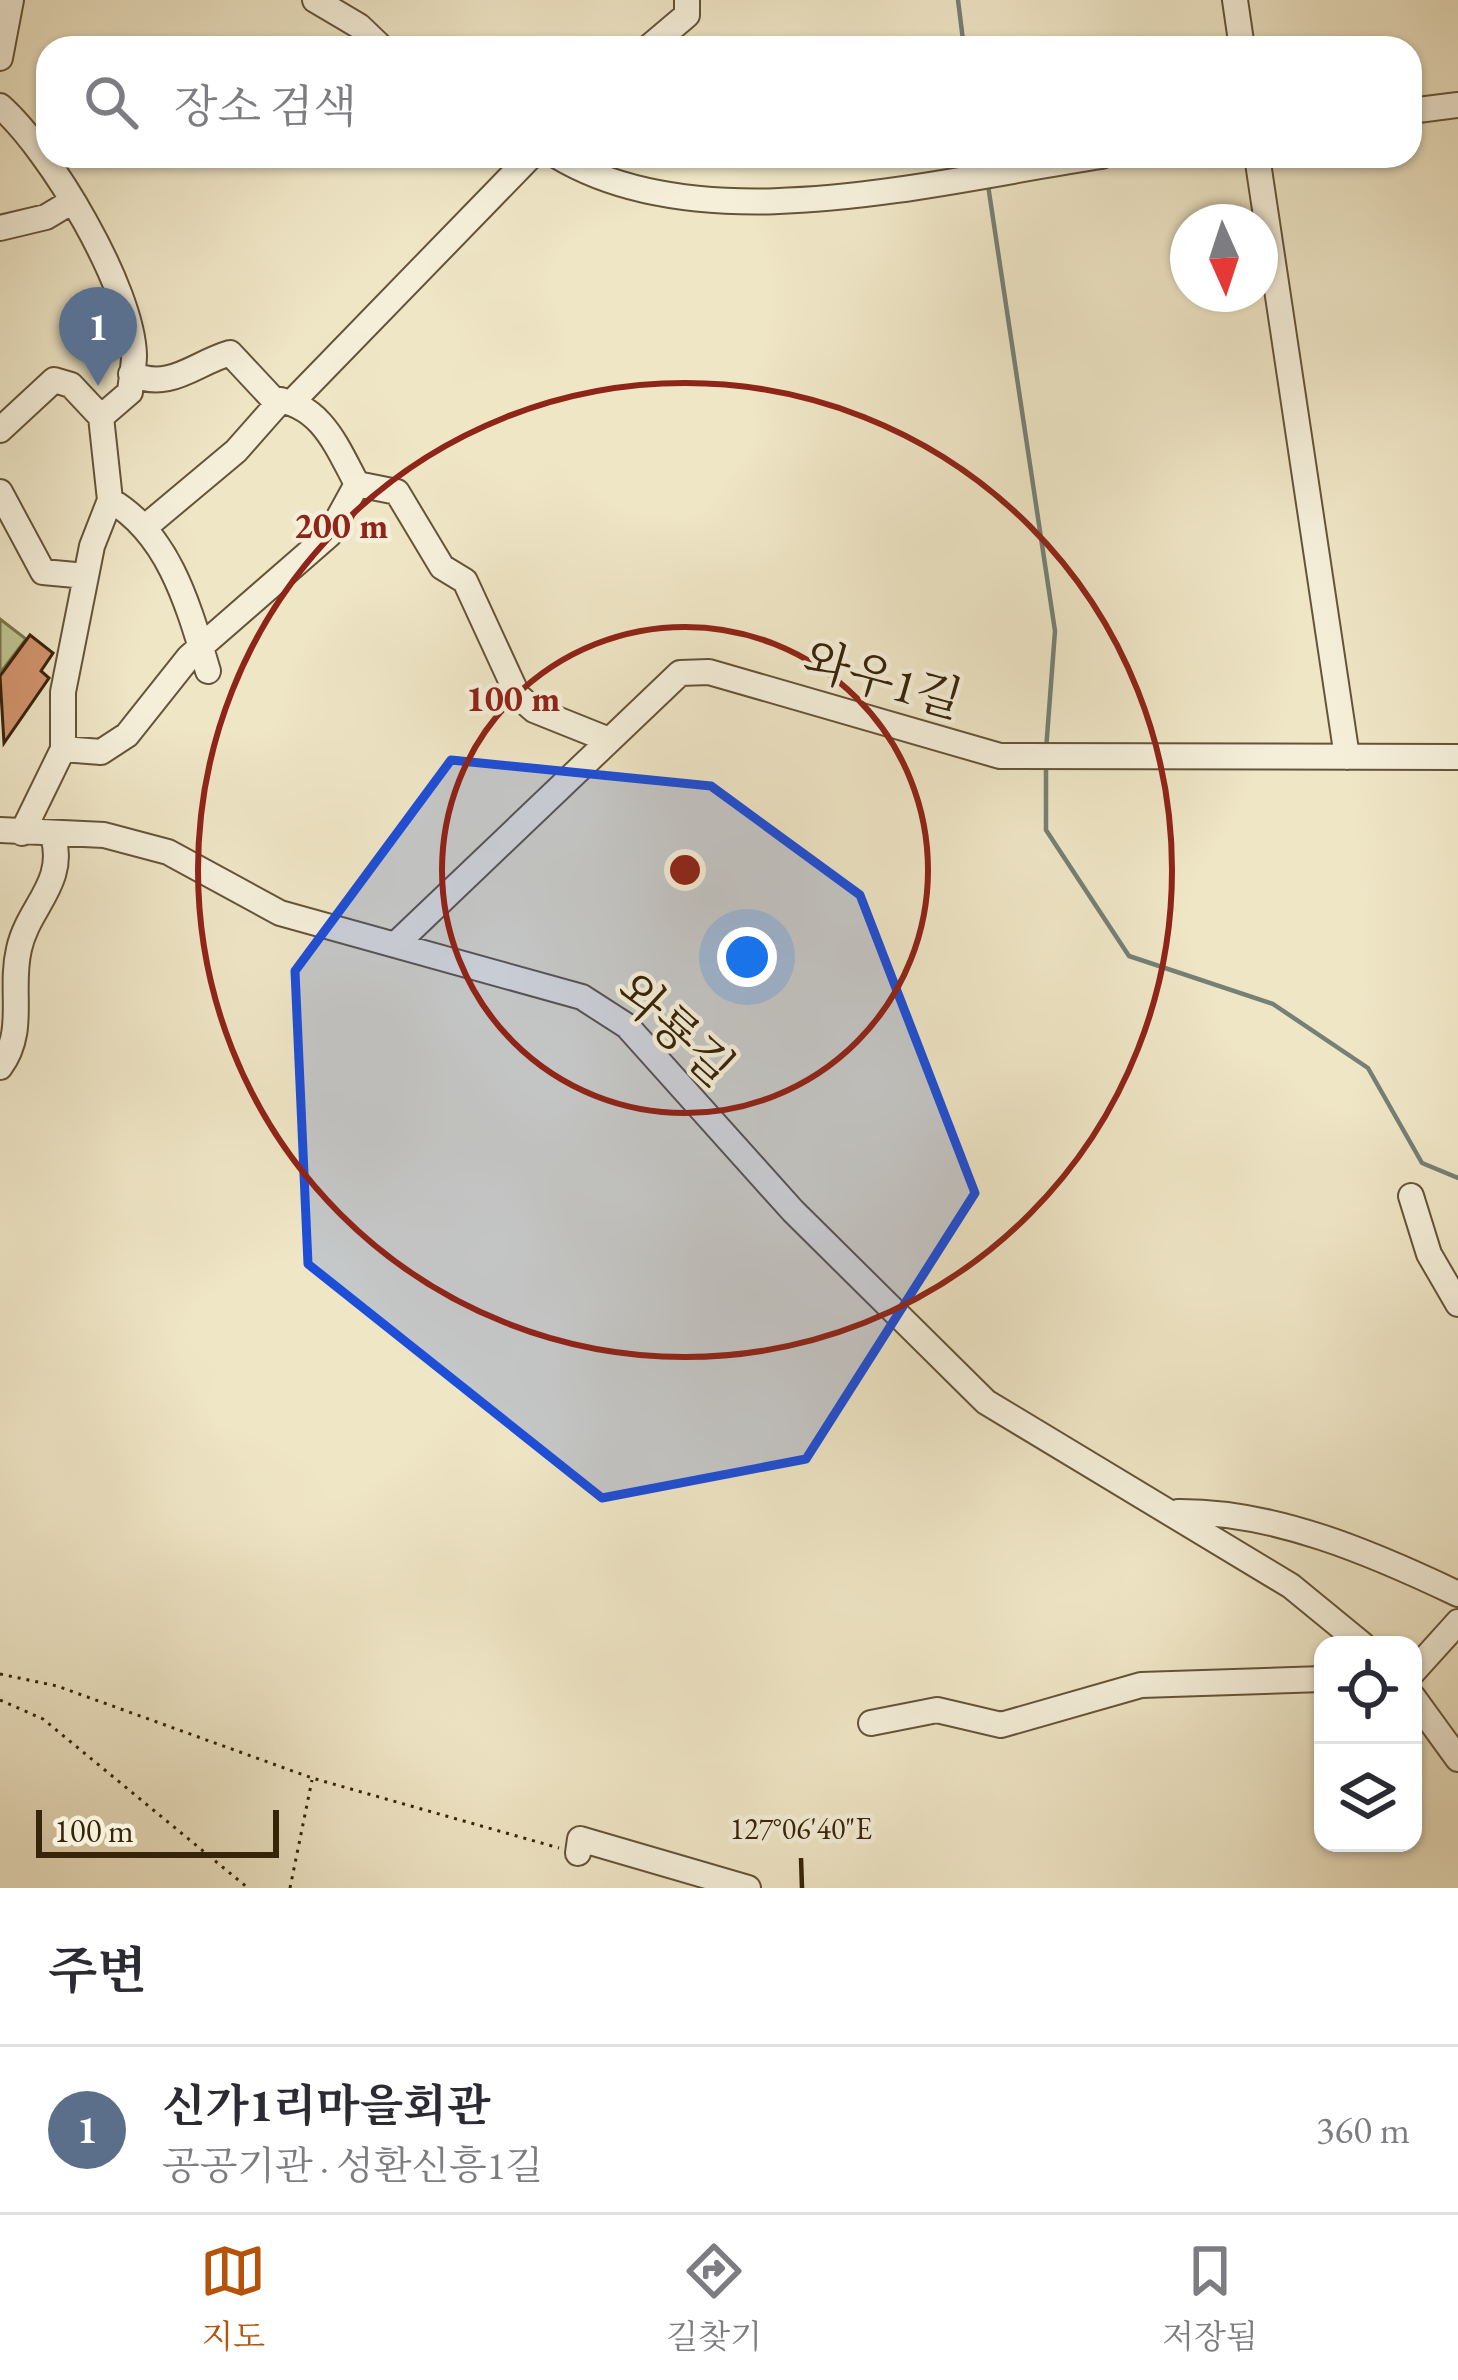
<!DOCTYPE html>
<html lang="ko">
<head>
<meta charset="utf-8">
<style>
  body { margin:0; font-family:"EB Garamond","Noto Serif KR",serif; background:#f7f7f7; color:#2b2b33 }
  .controls { position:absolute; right:36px; bottom:36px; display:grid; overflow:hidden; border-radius:24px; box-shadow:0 3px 9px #0004 }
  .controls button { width:108px; height:108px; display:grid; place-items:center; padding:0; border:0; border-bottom:3px solid #e1e1e2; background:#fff; color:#2b2b33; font:60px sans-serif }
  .compass { position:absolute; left:1170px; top:204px; width:108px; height:108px; border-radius:50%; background:#fff; box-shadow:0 3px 9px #0004; rotate:177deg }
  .scale { position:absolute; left:36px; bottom:30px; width:243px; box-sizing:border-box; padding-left:12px; border:6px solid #372409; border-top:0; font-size:33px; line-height:42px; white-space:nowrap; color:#372409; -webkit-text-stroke:9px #f5efda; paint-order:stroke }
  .you { position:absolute; left:747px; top:957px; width:42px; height:42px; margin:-30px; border:9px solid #fff; border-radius:50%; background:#1a73e8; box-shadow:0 0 0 18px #1a73e833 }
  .badge { display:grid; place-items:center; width:78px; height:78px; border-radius:50%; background:#b45309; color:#fff; font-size:39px; font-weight:700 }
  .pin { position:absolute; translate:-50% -99px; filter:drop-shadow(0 3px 6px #0008) }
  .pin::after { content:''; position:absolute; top:63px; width:42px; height:36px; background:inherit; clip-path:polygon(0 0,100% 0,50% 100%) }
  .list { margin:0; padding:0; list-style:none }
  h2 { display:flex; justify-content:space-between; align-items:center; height:156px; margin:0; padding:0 48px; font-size:51px }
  h2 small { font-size:39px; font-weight:400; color:#7c7c81 }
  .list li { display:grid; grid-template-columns:78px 1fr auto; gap:36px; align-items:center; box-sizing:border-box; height:168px; padding:0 48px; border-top:3px solid #e1e1e2 }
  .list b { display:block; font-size:45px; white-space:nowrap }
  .list p { margin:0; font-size:39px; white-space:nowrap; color:#7c7c81 }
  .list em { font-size:39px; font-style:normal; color:#7c7c81 }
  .icon { flex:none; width:66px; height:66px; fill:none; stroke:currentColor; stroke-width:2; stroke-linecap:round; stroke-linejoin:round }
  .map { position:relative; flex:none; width:1458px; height:1888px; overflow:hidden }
  .search { position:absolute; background:#fff; box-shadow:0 3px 9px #0004; left:36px; right:36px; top:36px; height:132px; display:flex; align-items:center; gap:30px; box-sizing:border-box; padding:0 42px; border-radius:36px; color:#7c7c81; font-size:45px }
  .sheet { height:324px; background:#fff }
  nav { display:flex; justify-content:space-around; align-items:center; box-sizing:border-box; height:168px; border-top:3px solid #e1e1e2; background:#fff; font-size:33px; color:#7c7c81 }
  nav a { display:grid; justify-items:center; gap:6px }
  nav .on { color:#b45309 }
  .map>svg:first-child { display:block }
</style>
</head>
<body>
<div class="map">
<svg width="1458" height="1888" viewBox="0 0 1458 1888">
  <rect width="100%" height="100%" fill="#efe6c6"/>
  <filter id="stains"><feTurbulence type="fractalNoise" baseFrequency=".00167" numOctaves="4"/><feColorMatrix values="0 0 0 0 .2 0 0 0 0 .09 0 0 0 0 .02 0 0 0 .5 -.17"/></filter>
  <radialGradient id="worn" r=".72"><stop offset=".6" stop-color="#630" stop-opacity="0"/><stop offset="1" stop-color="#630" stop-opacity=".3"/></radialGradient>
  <path fill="#bfc391" stroke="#7b744d" stroke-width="3" d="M 0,619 L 26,639 L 1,672 L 0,670 Z"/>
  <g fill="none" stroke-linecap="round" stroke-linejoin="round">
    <path stroke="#758076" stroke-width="4.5" d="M 958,0 L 964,48
      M 988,185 L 1055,631 L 1046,750
      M 1046,768 L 1046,830 L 1129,956 L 1273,1004 L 1368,1068 L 1422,1163 L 1458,1178"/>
  </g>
  <path fill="#d2936d" stroke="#372409" stroke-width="3" d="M 30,635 L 53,653 L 41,671 L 49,678 L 4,743 L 0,676 Z"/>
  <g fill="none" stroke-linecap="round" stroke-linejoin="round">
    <g stroke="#655438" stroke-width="28">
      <path id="minor" d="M 315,0 L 359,26 L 382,48
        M 1235,0 L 1242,48
        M 648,48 L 687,15 L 687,0
        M 0,58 L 11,0
        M 0,106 C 50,150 132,287 134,355 C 134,367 131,380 130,392 L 101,417 L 110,500 L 92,546 L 63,692 L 63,749 L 22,833
        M 1410,111 L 1458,105
        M 557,156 C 705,245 939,180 1102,156
        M 1257,156 L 1347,757
        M 0,228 L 46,217 L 71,202
        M 131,374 C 171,391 193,364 230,353 L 273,399 C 321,404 336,445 357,484 L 397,492 L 442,567 L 465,581 L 518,696 L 534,710 L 609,740
        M 293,401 L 531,156
        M 0,430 L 54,380 L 71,385 L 101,417
        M 0,492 L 43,572 L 86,576
        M 110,500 C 170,535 189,608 208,671
        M 144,528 L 236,451 L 281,400
        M 63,749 L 101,752 L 127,735 L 189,657 L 329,535 L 357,484
        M 0,830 L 104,835 L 168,852 L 280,913 L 582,997 L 627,1026 L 793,1211 L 986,1402 L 1291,1586 L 1363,1645
        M 395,945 L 680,673 L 709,672 L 1000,756 L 1458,757
        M 0,1067 C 27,1031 9,991 19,949 C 28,907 67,883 53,836
        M 1411,1196 L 1429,1254 L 1458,1304
        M 1178,1512 C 1274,1511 1372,1553 1458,1594
        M 1413,1672 L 1458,1622
        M 1413,1697 L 1458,1759
        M 871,1723 L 937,1710 L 1001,1725 L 1141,1685 L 1323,1679
        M 578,1853 L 580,1839 L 748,1888"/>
    </g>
    <path stroke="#372409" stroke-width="3" stroke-dasharray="3 6" stroke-linecap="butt" d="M 0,1674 L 57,1686 L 312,1778 L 559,1848
      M 0,1700 L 43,1719 L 248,1888
      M 290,1888 L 312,1780"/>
    <use href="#minor" stroke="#f5efda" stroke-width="24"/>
  </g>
  <path fill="#1d4ed8" fill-opacity="0.2" stroke="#1d4ed8" stroke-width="9" stroke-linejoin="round" d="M 451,760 L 711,786 L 860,895 L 975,1193 L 806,1459 L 602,1498 L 308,1264 L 295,971 Z"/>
  <path fill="none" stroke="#372409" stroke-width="4.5" d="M 801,1858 L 802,1888"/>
  <g fill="none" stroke="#8f2418" stroke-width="6">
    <circle cx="685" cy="870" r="243"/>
    <circle cx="685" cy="870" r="487"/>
  </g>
  <g text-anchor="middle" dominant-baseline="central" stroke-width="9" stroke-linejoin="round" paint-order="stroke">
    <g font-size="48" fill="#372409" stroke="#f5efda">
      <text transform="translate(883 679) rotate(16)">와우1길</text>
      <text transform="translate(676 1029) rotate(43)">와룡길</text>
    </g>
  </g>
  <g font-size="30" text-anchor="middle" fill="#372409" stroke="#f5efda" stroke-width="9" stroke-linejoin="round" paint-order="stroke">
    <text x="801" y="1839">127°06'40"E</text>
  </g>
  <circle cx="685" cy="870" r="18" fill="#8f2418" stroke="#f5efda" stroke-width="6"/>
  <g font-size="36" text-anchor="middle" font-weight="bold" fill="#8f2418" stroke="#f5efda" stroke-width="9" stroke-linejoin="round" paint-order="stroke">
    <text x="341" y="538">200 m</text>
    <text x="513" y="711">100 m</text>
  </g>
  <rect width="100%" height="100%" filter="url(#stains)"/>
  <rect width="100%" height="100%" fill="url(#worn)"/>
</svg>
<div class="controls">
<button><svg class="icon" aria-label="locate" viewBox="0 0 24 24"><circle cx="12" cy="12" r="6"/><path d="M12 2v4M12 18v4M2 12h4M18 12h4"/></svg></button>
<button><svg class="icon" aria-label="layers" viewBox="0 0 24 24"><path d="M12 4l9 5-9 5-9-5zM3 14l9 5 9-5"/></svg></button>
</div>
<svg class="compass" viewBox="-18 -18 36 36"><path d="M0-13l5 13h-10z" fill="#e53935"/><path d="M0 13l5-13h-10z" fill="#7c7c81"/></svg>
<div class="scale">100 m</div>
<div class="you"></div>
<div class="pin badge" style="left:98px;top:386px;background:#5c6f8a">1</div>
<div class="search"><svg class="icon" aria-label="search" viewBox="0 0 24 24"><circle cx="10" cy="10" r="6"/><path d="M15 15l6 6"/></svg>장소 검색</div>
</div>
<section class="sheet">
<h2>주변<small></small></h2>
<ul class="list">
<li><span class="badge" style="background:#5c6f8a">1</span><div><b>신가1리마을회관</b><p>공공기관 · 성환신흥1길</p></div><em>360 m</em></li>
</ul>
</section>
<nav>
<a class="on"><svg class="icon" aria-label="map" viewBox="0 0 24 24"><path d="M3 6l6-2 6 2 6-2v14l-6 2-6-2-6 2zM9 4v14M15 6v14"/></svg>지도</a>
<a><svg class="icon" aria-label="directions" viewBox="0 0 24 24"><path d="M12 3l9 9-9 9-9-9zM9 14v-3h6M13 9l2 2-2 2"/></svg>길찾기</a>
<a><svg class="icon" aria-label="saved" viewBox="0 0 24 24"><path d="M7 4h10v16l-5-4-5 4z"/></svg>저장됨</a>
</nav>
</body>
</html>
